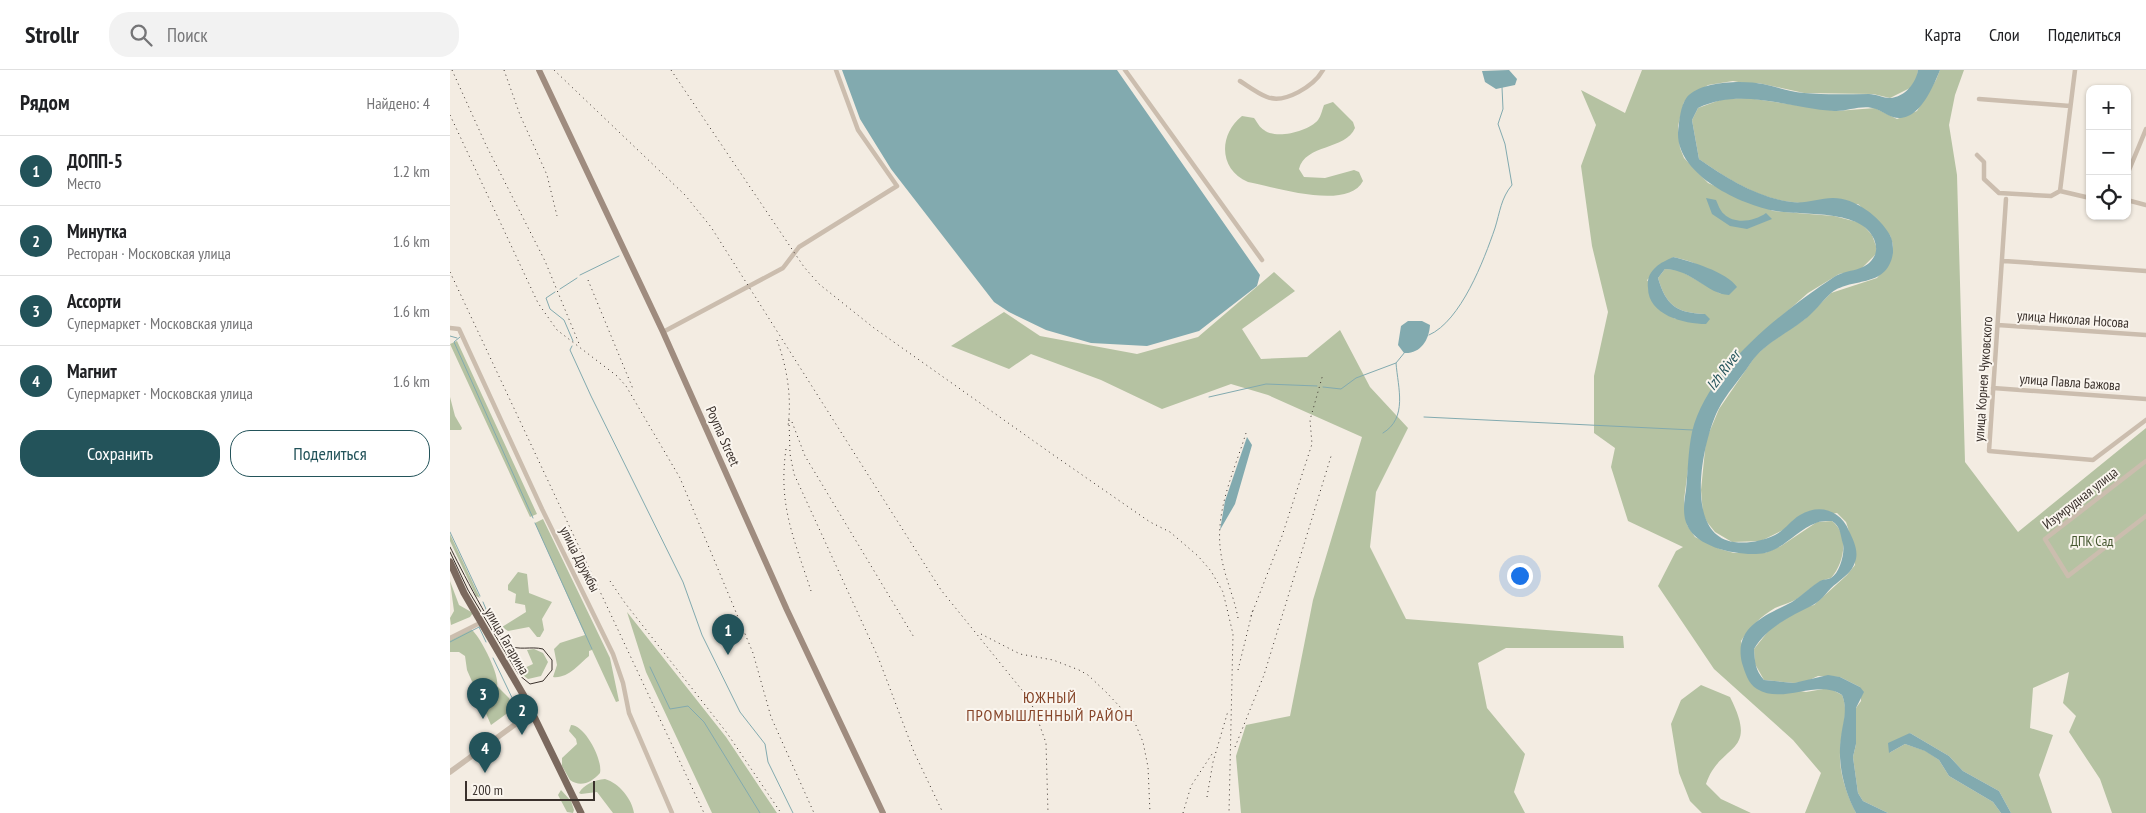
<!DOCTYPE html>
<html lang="ru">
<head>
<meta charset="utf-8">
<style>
  body { margin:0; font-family:"PT Sans Narrow",sans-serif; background:#f2f2f2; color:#202124 }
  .controls { position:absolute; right:15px; top:15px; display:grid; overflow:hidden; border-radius:10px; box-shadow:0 1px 4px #0004 }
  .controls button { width:45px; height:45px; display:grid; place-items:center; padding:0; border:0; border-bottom:1px solid #e0e0e0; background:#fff; color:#202124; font:25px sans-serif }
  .scale { position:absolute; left:15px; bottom:12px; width:130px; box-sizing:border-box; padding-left:5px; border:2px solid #3a312c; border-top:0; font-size:14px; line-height:18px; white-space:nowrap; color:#3a312c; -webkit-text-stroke:4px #faf5ee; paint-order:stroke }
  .you { position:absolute; left:1069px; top:505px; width:18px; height:18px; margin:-12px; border:4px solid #fff; border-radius:50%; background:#1a73e8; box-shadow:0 0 0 8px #1a73e833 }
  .badge { display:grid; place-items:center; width:32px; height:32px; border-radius:50%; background:#23535a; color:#fff; font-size:16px; font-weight:700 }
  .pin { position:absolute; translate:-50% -41px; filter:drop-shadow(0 1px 2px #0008) }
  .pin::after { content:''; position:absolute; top:26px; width:18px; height:15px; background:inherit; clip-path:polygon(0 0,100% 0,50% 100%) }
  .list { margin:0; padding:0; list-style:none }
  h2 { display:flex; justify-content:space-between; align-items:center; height:65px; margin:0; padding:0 20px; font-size:21px }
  h2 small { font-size:16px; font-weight:400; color:#757577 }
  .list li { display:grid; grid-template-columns:32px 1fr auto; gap:15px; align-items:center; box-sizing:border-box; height:70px; padding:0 20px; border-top:1px solid #e0e0e0 }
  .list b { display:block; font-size:19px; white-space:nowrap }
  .list p { margin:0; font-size:16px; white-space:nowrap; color:#757577 }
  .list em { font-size:16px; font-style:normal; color:#757577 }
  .actions { display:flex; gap:10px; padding:15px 20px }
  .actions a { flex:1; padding:11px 0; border:1px solid #23535a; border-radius:20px; text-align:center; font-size:18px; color:#23535a }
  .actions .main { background:#23535a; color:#fff }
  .icon { flex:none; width:28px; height:28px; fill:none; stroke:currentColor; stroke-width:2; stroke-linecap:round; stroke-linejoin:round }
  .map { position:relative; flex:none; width:1696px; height:743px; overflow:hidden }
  header { display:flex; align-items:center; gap:30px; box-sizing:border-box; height:70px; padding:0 25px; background:#fff; border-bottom:1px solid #e0e0e0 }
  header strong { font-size:24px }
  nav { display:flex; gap:28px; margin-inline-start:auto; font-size:18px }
  .search { width:350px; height:45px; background:#f2f2f2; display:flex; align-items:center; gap:12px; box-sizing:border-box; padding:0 18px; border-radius:20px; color:#757577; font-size:19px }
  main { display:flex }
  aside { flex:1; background:#fff }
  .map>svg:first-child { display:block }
</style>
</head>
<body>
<header>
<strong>Strollr</strong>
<div class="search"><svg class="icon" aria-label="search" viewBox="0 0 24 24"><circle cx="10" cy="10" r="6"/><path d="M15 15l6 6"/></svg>Поиск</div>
<nav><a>Карта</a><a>Слои</a><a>Поделиться</a></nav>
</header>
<main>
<aside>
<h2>Рядом<small>Найдено: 4</small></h2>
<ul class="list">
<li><span class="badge">1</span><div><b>ДОПП-5</b><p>Место</p></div><em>1.2 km</em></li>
<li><span class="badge">2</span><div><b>Минутка</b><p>Ресторан · Московская улица</p></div><em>1.6 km</em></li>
<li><span class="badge">3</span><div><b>Ассорти</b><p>Супермаркет · Московская улица</p></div><em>1.6 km</em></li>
<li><span class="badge">4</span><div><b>Магнит</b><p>Супермаркет · Московская улица</p></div><em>1.6 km</em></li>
</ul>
<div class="actions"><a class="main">Сохранить</a><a>Поделиться</a></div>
</aside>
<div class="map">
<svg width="1696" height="743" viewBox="0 0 1696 743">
  <rect width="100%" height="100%" fill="#f3ece2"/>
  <path fill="#b5c2a2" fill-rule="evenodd" d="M 1192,0 L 1468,0 L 1467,9 L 1460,18 L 1440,28 L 1423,24 L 1354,23 L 1308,13 L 1299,14 L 1283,11 L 1258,15 L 1234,32 L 1228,56 L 1230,78 L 1234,88 L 1258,113 L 1323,141 L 1384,146 L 1411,153 L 1422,165 L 1426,176 L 1426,184 L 1410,200 L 1389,204 L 1358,223 L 1299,275 L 1243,360 L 1234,430 L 1237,455 L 1245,467 L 1270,479 L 1284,483 L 1315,483 L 1331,476 L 1367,452 L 1382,451 C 1400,465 1394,493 1381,508 C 1367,510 1359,521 1347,529 C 1340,533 1332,535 1325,538 C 1311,546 1299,558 1291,571 L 1301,613 L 1356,622 L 1379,618 L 1392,625 C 1400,644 1390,662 1390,683 C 1389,703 1397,725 1406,743 L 1355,743 L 1371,703 L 1343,670 L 1264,599 L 1208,516 L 1226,481 L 1233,477 L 1178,451 L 1161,397 L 1165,378 L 1144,363 L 1144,306 L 1158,242 L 1142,176 L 1131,96 L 1146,55 L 1131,20 L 1175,43 ZM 1223,187 C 1254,194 1255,198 1271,224 L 1229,200 L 1215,199 L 1208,208 C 1216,235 1226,243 1255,244 L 1225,249 L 1197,210 Z
    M 1490,0 L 1514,0 L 1505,25 L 1499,55 L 1507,105 L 1515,392 L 1568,462 L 1696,358 L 1696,743 L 1662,743 L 1650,709 L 1619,662 L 1626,646 L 1613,633 L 1619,602 L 1583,618 L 1580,658 L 1603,665 L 1589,705 L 1602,743 L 1561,743 L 1549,721 L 1513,701 L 1499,686 L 1460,663 L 1439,683 L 1455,674 L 1476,681 L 1489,690 L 1499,706 L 1543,732 L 1551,743 L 1438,743 L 1413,731 L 1408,723 L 1403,687 L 1406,674 L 1406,638 L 1411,631 L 1410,617 L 1390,607 L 1368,606 L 1355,612 L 1344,613 L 1314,610 L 1305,594 L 1304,579 L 1320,559 L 1352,538 L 1364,535 L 1397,505 L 1405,495 L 1398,458 L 1396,452 L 1387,443 L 1344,450 L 1337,458 L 1311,471 L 1282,472 L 1265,462 L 1257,452 L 1253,444 L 1251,420 L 1256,370 L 1269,339 L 1306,285 L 1321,272 L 1355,249 L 1381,223 L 1427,208 L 1439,193 L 1442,186 L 1443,175 L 1440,165 L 1408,134 C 1386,133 1363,135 1342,132 C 1309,129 1276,108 1249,89 L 1242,50 L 1248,38 L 1273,29 L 1298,28 L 1387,41 L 1425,38 L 1447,49 L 1467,41 L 1486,10 Z
    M 883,32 L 903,52 L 905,58 C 896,80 855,74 849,99 L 854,107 L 875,108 L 904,100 L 909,102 L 913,111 C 898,141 824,117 798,112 C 769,100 768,65 792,46 L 804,48 C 807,52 810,58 814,60 C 826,70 859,61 868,50 C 871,46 872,40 874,35 Z
    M 824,202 L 845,221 L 792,259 L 811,289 L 857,287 L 890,260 L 920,317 L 958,358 L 926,422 L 920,477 L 956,549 L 1173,566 L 1174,578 L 1056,578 L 1028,593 L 1037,638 L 1075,684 L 1064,722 L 1075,743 L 791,743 L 786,686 L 796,655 L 840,646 L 863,530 L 912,367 L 818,325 L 781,314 L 712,339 L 651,310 L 581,284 L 559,299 L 501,276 L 554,242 L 590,266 L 687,284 L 748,267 Z
    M 7,271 L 87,444 L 80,447 L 0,274 Z
    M 0,327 L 5,346 L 12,358 L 11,360 L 0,360 Z
    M 93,449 L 160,588 L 169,631 L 166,632 L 142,580 L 139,581 L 139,586 C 129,594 118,609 103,607 L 107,595 L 104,579 L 110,573 L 135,565 L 85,453 Z
    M 0,464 L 30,528 L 26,526 L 0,471 Z
    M 68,502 L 77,504 L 79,523 L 102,532 L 92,549 L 94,560 L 90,567 L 87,567 L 79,557 L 58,561 L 52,557 L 76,542 L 75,535 L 65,533 L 66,524 L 58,520 L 58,515 Z
    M 0,511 L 9,535 L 23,543 L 20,547 L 1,555 L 0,548 L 4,541 Z
    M 177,542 L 276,667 L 327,743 L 262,743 L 196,602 Z
    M 21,559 C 30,566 50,605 47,616 L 59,628 L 62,635 L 59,642 L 41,655 L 17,600 L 15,586 L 9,582 L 0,582 L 0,570 Z
    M 84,579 L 93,583 L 98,592 L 91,606 L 78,609 L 68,601 L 83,594 L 77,580 Z
    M 1251,615 L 1280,627 C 1310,686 1270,672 1256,714 L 1271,729 L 1301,743 L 1252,743 L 1240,731 L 1229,703 L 1221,654 L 1231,630 Z
    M 121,655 C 135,655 153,690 150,703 C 142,712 131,718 120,710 L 112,696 L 112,688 L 127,674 L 126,669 L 119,661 Z
    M 155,709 C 169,713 182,729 184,743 L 163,743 L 147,722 L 131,724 L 129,723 C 134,714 145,710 155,709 Z
    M 111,720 L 121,731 L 124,740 L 123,743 L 117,742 L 108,725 Z"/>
  <path fill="#82aaaf" d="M 392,0 L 667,0 L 810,205 L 807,216 L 749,261 L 697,276 L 641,273 L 596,260 L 559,242 L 544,232 L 441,99 L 410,49 Z
    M 1059,0 L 1067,9 L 1065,15 L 1046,19 L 1035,12 L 1032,1 Z
    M 1468,0 L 1490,0 C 1484,15 1473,40 1458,46 C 1444,52 1437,43 1426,39 C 1412,34 1397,42 1384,41 C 1338,38 1292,17 1248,38 L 1242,50 L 1249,89 C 1276,108 1308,128 1342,132 C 1356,134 1369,128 1383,128 C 1405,128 1429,146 1440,165 C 1443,171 1443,177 1443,183 C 1437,220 1400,206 1380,224 C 1371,232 1364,243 1354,250 C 1335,265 1313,274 1300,294 C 1290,309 1276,324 1268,340 C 1253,370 1232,465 1284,472 C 1298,474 1312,471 1325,465 C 1335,460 1340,451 1350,445 C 1370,433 1391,441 1399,461 C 1404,471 1409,482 1405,492 C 1402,502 1394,507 1387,513 C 1378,519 1373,530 1363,535 C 1341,546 1317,557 1304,579 C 1305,592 1305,600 1314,610 L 1344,613 L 1378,605 L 1390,607 L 1410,617 L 1414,622 L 1406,638 L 1406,674 L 1403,687 L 1408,723 L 1413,731 L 1438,743 L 1406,743 C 1394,721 1387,692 1391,667 C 1393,651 1398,640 1392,625 C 1368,608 1333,635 1307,619 C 1298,614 1295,602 1292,593 C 1283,556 1317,545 1342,532 C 1352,526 1360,517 1370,511 C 1373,509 1377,510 1381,508 C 1390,503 1395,483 1393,474 C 1390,464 1391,457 1382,451 C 1377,451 1370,451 1366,453 C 1347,460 1335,478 1315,483 C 1293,487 1249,479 1238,457 C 1232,446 1234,432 1236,420 C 1238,401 1238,381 1242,362 C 1258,298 1332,242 1384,207 C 1398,198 1416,203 1425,185 C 1427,179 1426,175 1424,169 C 1411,139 1354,146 1326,141 C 1291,135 1227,105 1228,63 C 1229,53 1230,36 1237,27 C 1251,11 1293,10 1313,14 C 1327,17 1340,22 1354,23 C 1376,25 1398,24 1419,24 C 1426,24 1433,28 1440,28 C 1455,27 1466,13 1468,0 Z
    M 1256,128 L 1266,130 C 1268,134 1270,141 1274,144 C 1285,155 1305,151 1316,143 L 1322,149 L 1297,159 L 1280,156 L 1262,144 Z
    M 1223,187 C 1240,191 1277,202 1287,217 L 1279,225 C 1257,224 1243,200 1215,199 L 1208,208 C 1216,235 1226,243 1255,244 L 1260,249 L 1256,254 C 1234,254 1198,245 1198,218 C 1197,210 1199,203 1206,197 C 1210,193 1217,190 1223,187 Z
    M 958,251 L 972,251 L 980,255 C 979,271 970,284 954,283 L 948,275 L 951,256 Z
    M 797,367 L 802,375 L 785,434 L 770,460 L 775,431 Z
    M 1460,663 L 1499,686 L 1513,701 L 1549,721 L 1561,743 L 1551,743 L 1543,732 L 1499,706 L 1489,690 L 1475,681 L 1455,674 L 1439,683 L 1438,673 Z"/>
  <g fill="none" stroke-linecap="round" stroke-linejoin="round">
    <path stroke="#82aaaf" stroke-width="1" d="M 130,205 L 169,186
      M 110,219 L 127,208
      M 105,222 L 96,228 L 100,239 L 114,250 L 123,271
      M 979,265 C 1011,251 1034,190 1045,158 C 1050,142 1051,128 1062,115 L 1055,74 L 1048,54 L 1053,39 L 1052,17
      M 0,266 L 7,268
      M 10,267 L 4,272 L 83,448
      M 122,276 L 120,280 L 141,326 L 233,512 L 252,565 L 290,642 L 315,674 L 318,692 L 343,743
      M 873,317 L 891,319 L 906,308 L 946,293
      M 759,327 L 816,314 L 867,316
      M 974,347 L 1243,360
      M 933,363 C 958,348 948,318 946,293 L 955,282
      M 85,453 L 142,579
      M 0,462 L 30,526
      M 33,532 L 41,551
      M 29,557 L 36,572
      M 0,572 L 31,556
      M 43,588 L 66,636
      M 200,597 L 220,639 L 238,636 L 254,652 L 310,743"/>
    <path stroke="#cbbdae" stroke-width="4.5" d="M 675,0 L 812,190
      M 790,11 C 798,16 807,23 817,27 C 835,34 864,16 873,0
      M 1529,29 L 1620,36
      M 1527,85 L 1534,92 L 1534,109 L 1549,123 L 1601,126 L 1610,121
      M 1677,105 L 1696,59
      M 1610,121 L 1625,0
      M 1610,121 L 1640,128
      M 1556,129 L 1539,381 L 1643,390 L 1696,350
      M 1677,130 L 1696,135
      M 1554,191 L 1696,201
      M 1548,255 L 1696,265
      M 0,258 L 9,259 L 92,439 L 163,584 L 173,613 L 179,643 L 222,743
      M 213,262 L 333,198 L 349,177 L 447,116 L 408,60 L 386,0
      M 1543,318 L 1696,329
      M 1696,391 L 1595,469 L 1618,506 L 1696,446
      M 0,568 L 32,552"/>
    <path stroke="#cbbdae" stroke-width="5.5" d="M 0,702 L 82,642"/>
    <path stroke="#9f8c7f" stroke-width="6" d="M 89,0 L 213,262 L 337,540 L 433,743"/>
    <path stroke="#7b695e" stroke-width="7" d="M 0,492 L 14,523 L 74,626 L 131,743"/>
    <path stroke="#3a312c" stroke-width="1" d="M 0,477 C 8,493 46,569 58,575 C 68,581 81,576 93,579 L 102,590 L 102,600 L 93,611 L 80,614 L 69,605 L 18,520 L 0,482"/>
    <path stroke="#3a312c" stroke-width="1" stroke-dasharray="1 4" stroke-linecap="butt" d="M 2,0 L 36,75 L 95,191 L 130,276
      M 54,0 L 70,45 L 97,105 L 107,146
      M 104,0 L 235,125 L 261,157 L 491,520 L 576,625 L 584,639 L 596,673 L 598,743
      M 221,0 L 354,197 L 369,214 L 424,258 L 602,384 L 700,452 L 720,462 L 748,486 L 761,501 L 773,522 L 783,564 L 779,743
      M 0,45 L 88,233 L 107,260 L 167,306 L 176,316 L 230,408 L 303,583 L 321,647 L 364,743
      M 0,202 L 254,743
      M 138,210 L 183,319
      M 327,270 C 337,297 342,328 338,356
      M 339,350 L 340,384 L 344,404 L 428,587 L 464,682 L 493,743
      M 342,352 L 355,386 L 465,569
      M 336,379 C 328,436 344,468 361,521
      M 160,511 L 175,533 L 277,663 L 331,743
      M 801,546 L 832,466 L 862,374 L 860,350 L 873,304
      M 788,548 C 784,526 774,506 771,484 C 764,442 784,402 796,363
      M 531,564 L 570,584 L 603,590 L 629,600 L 638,605 L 657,623 L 685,653 L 693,672 L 698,697 L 700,743
      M 788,600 L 803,539
      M 785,677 L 814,605 L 882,383
      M 757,727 L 763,692 L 778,641
      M 733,743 L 741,716 L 762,684"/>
  </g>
  <g text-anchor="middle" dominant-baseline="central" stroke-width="4" stroke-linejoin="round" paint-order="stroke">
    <g font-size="14" fill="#3a312c" stroke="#faf5ee">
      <text transform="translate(1623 249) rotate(4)">улица Николая Носова</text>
      <text transform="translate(1533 309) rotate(-86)">улица Корнея Чуковского</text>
      <text transform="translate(1620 312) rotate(4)">улица Павла Бажова</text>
      <text transform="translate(273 366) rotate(66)">Poyma Street</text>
      <text transform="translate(1630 428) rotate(-38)">Изумрудная улица</text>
      <text transform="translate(130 489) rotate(63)">улица Дружбы</text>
      <text transform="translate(57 571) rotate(60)">улица Гагарина</text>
    </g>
    <g font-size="14" fill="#465730" stroke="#faf5ee">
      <text x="1642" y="471">ДПК Сад</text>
    </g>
    <g font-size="15" font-style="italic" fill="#23535a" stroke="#faf5ee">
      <text transform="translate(1273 300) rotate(-53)">Izh River</text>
    </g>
    <g font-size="16" letter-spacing="1" fill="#854428" stroke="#faf5ee">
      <text x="600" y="627">ЮЖНЫЙ<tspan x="600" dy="18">ПРОМЫШЛЕННЫЙ РАЙОН</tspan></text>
    </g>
  </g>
</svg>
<div class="controls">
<button>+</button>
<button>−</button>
<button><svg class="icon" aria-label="locate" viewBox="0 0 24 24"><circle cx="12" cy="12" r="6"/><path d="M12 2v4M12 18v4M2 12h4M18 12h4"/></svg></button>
</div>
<div class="scale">200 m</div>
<div class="you"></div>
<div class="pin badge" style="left:278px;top:585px">1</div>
<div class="pin badge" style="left:72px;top:665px">2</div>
<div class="pin badge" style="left:33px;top:649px">3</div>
<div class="pin badge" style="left:35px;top:703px">4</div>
</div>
</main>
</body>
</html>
